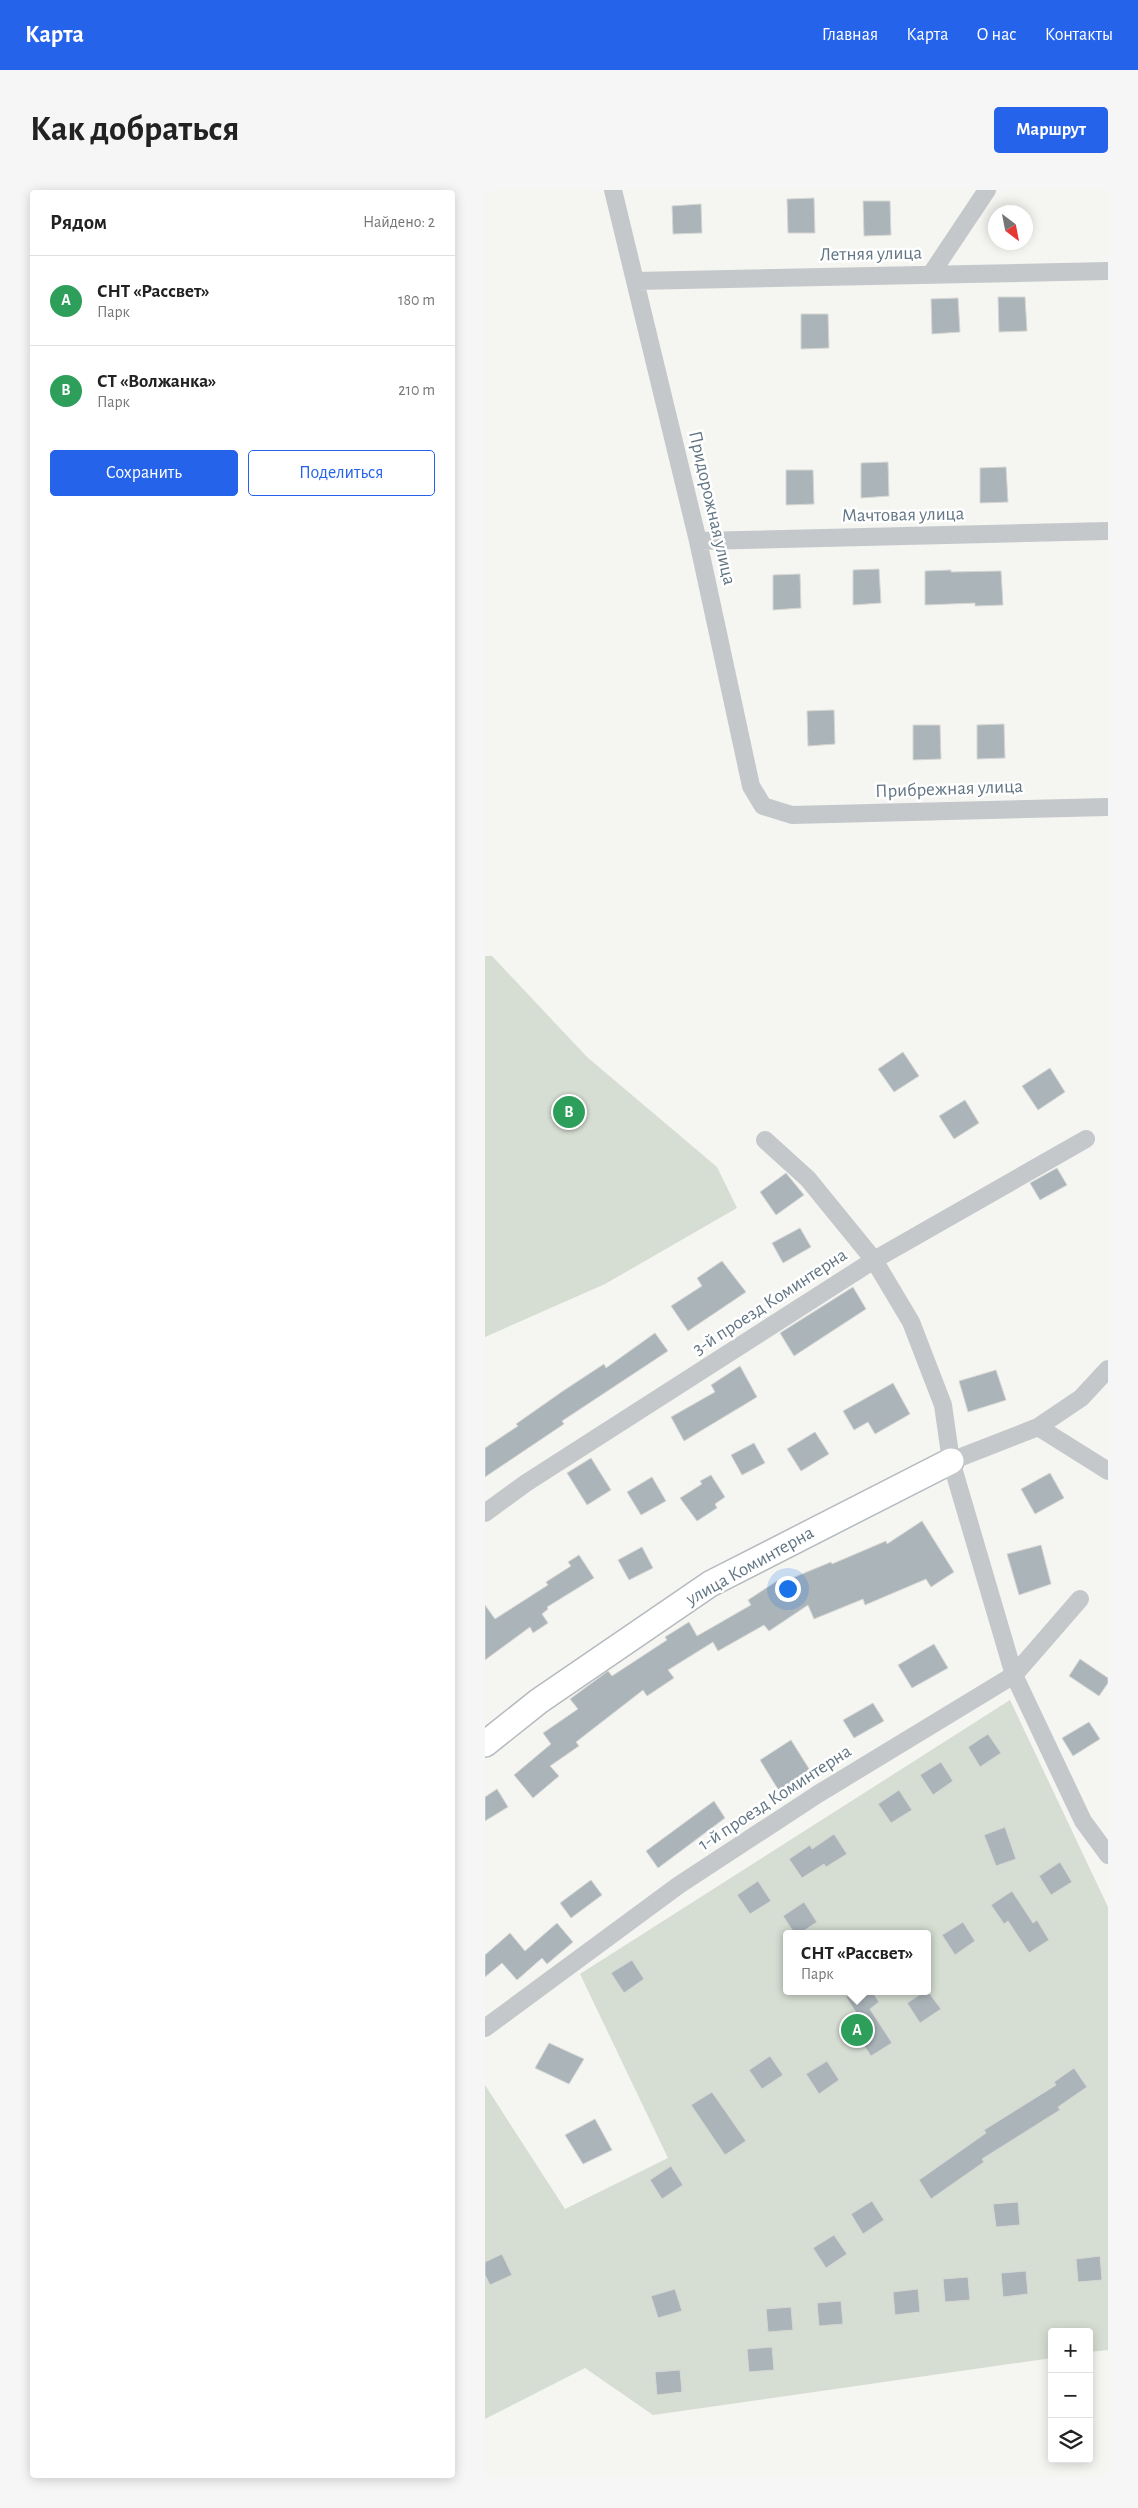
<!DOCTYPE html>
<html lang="ru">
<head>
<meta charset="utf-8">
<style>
  body { margin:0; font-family:"Alegreya Sans",sans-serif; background:#f6f6f6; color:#222 }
  .controls { position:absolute; right:15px; bottom:15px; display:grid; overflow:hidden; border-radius:5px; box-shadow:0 2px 12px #0003 }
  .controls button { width:45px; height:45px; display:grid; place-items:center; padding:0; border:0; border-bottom:1px solid #e0e0e0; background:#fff; color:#222; font:25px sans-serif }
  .compass { position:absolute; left:503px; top:15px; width:45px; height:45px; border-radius:50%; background:#fff; box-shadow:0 2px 12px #0003; rotate:148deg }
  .you { position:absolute; left:302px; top:1398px; width:18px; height:18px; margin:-12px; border:4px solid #fff; border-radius:50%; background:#1a73e8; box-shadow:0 0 0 8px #1a73e833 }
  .badge { display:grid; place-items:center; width:32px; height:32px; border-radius:50%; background:#2563eb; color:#fff; font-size:16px; font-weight:700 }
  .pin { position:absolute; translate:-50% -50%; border:2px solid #fff; box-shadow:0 1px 5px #0006 }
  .popup { position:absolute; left:298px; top:1740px; width:148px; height:65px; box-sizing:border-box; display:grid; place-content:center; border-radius:5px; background:#fff; filter:drop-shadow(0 1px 4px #0005); font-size:16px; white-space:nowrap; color:#767676 }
  .popup b { font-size:19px; color:#222 }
  .popup::after { content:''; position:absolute; left:50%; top:100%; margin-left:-10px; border:10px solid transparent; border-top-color:#fff }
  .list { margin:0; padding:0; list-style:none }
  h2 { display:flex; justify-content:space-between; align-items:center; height:65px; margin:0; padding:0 20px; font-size:21px }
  h2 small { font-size:16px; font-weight:400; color:#767676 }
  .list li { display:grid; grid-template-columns:32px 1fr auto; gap:15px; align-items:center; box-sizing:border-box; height:90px; padding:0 20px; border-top:1px solid #e0e0e0 }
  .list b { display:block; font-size:19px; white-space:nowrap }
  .list p { margin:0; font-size:16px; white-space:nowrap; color:#767676 }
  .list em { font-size:16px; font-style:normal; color:#767676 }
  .actions { display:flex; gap:10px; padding:15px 20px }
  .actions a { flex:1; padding:11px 0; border:1px solid #2563eb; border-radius:5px; text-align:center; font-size:18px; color:#2563eb }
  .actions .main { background:#2563eb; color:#fff }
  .icon { flex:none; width:28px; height:28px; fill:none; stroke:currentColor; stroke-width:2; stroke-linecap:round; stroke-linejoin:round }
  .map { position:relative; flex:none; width:623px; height:2288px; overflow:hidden; border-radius:5px }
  header { display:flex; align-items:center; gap:30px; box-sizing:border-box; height:70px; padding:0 25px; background:#2563eb; color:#fff }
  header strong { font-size:24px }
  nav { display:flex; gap:28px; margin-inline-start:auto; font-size:18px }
  .intro { display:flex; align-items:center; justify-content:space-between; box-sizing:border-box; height:120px; padding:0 30px }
  h1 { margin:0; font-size:35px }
  .button { padding:12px 22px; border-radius:5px; background:#2563eb; color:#fff; font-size:18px; font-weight:700 }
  main { display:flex; gap:30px; padding:0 30px }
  aside { flex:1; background:#fff; border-radius:5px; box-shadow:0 2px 12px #0003 }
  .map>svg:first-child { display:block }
</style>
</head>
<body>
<header>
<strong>Карта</strong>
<nav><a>Главная</a><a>Карта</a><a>О нас</a><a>Контакты</a></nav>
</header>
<div class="intro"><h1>Как добраться</h1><a class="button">Маршрут</a></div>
<main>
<aside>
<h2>Рядом<small>Найдено: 2</small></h2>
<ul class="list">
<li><span class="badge" style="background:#2e9e5b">A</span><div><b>СНТ «Рассвет»</b><p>Парк</p></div><em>180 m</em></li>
<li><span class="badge" style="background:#2e9e5b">B</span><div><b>СТ «Волжанка»</b><p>Парк</p></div><em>210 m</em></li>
</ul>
<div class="actions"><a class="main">Сохранить</a><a>Поделиться</a></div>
</aside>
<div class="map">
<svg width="623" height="2288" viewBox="0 0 623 2288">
  <rect width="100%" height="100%" fill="#f5f5f1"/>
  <path fill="#d6ddd2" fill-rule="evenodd" d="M 0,766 L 7,766 L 102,867 L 232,977 L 252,1018 L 120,1094 L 0,1147 Z
    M 525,1510 L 623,1717 L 623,2160 L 604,2162 L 604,2142 L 567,2142 L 567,2168 L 168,2225 L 100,2178 L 0,2229 L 0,1895 L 80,2019 L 183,1968 L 95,1784 ZM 302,1744 L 442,1744 L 442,1801 L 302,1801 Z"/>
  <path fill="#abb4b9" stroke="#d6d7d4" d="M 329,8 L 330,43 L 303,43 L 302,9 Z
    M 378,11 L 405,11 L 406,45 L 379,46 Z
    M 216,14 L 217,43 L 188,44 L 187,16 Z
    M 513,107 L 540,107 L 542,141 L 514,142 Z
    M 473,108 L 475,142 L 447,144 L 446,109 Z
    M 316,124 L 343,124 L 344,158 L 316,159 Z
    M 403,272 L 404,306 L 376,308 L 376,273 Z
    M 521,277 L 523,312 L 495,313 L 495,278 Z
    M 301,280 L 328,280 L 329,314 L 301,315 Z
    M 394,379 L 396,413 L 368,415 L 368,380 Z
    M 466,380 L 466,382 L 516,381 L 518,415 L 490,416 L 490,413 L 440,415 L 440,381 Z
    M 315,384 L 316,418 L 288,420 L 288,385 Z
    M 349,520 L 350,554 L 323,556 L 322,521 Z
    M 519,534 L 520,568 L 492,569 L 492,535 Z
    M 428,535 L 455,535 L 456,569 L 428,570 Z
    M 418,862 L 434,886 L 409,902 L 393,879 Z
    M 565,878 L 580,902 L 553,920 L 537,896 Z
    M 480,910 L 494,933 L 469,949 L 454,926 Z
    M 572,978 L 582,995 L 555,1010 L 545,993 Z
    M 301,983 L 319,1005 L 291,1025 L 275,1002 Z
    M 315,1038 L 326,1057 L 298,1073 L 287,1053 Z
    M 237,1071 L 261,1102 L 203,1141 L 186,1116 L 217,1096 L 212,1088 Z
    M 368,1097 L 381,1119 L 309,1166 L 295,1143 Z
    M 170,1143 L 183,1161 L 77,1231 L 79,1234 L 0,1287 L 0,1258 L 33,1236 L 31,1234 L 78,1201 L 119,1174 L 121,1178 Z
    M 255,1176 L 272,1207 L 199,1251 L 186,1227 L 230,1202 L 226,1195 Z
    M 511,1180 L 521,1210 L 483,1222 L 474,1191 Z
    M 408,1193 L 425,1224 L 390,1244 L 383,1232 L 369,1240 L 358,1221 Z
    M 330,1242 L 344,1264 L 316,1281 L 302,1259 Z
    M 269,1253 L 280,1273 L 257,1285 L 246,1265 Z
    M 106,1268 L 126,1300 L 102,1315 L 82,1283 Z
    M 565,1283 L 579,1308 L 550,1324 L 536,1299 Z
    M 226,1285 L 240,1307 L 230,1314 L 232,1318 L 212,1331 L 195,1308 L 217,1294 L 215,1291 Z
    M 167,1287 L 181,1311 L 156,1325 L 142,1302 Z
    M 437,1331 L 469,1382 L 446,1397 L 441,1389 L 380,1415 L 378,1409 L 329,1429 L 323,1415 L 284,1441 L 279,1435 L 233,1461 L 228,1452 L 183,1480 L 189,1488 L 162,1506 L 158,1500 L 91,1552 L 94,1556 L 65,1576 L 74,1586 L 48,1608 L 29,1585 L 66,1554 L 58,1543 L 93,1519 L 85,1509 L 123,1481 L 127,1486 L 182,1450 L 180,1447 L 204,1432 L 212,1446 L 266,1415 L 263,1410 L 292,1391 L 293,1394 L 346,1372 L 347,1374 L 401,1351 L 402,1354 Z
    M 556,1355 L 566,1394 L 534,1405 L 522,1364 Z
    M 157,1357 L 168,1378 L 144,1390 L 133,1370 Z
    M 94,1365 L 109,1388 L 62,1417 L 63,1419 L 57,1424 L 63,1433 L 48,1443 L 45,1437 L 0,1470 L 0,1415 L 10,1429 L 63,1395 L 61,1392 L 86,1376 L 83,1372 Z
    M 449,1454 L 463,1478 L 427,1498 L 413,1475 Z
    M 595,1469 L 623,1488 L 623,1493 L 614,1506 L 584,1486 Z
    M 388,1513 L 399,1531 L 369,1548 L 358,1530 Z
    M 604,1532 L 615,1549 L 588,1566 L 577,1548 Z
    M 503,1544 L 516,1563 L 495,1577 L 483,1557 Z
    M 306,1550 L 326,1582 L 294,1601 L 275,1570 Z
    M 456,1572 L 468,1591 L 448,1605 L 435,1585 Z
    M 12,1599 L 23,1617 L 0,1631 L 0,1607 Z
    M 414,1600 L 427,1620 L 406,1633 L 393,1614 Z
    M 229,1611 L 240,1628 L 173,1678 L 161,1661 Z
    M 520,1637 L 531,1669 L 511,1676 L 499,1645 Z
    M 349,1644 L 362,1664 L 341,1677 L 339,1674 L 317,1688 L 304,1669 L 325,1655 L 327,1659 Z
    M 575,1672 L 587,1692 L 566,1705 L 554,1686 Z
    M 106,1690 L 117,1705 L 86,1728 L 75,1713 Z
    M 273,1691 L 286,1711 L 265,1724 L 252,1705 Z
    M 527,1701 L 548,1733 L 552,1730 L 564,1750 L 544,1763 L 523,1731 L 519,1734 L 506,1715 Z
    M 319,1712 L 332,1732 L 314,1744 L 310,1744 L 298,1726 Z
    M 478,1732 L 490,1751 L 470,1765 L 457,1745 Z
    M 72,1733 L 88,1752 L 62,1774 L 57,1768 L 32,1790 L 17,1773 L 0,1787 L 0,1765 L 25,1743 L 40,1761 Z
    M 147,1770 L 159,1789 L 139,1803 L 126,1783 Z
    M 442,1800 L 456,1819 L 435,1833 L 422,1813 Z
    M 369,1801 L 387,1801 L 394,1812 L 385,1819 L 407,1853 L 386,1866 L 373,1847 L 383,1841 L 361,1807 Z
    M 64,1853 L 99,1869 L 84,1894 L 50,1878 Z
    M 285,1866 L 298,1885 L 277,1899 L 264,1880 Z
    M 342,1871 L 354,1890 L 334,1904 L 321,1884 Z
    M 589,1878 L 602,1897 L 573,1917 L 575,1920 L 497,1969 L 499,1972 L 446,2009 L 434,1990 L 501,1943 L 499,1940 L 571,1895 L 569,1892 Z
    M 227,1902 L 261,1951 L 240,1965 L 206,1915 Z
    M 110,1929 L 127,1960 L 98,1974 L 80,1945 Z
    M 186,1976 L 198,1995 L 177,2009 L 165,1990 Z
    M 387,2011 L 399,2030 L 378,2044 L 366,2024 Z
    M 533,2012 L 535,2035 L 511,2037 L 508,2014 Z
    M 349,2045 L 362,2064 L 341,2078 L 328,2058 Z
    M 17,2064 L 27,2085 L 5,2095 L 0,2085 L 0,2072 Z
    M 615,2066 L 617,2090 L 593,2092 L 591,2069 Z
    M 541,2081 L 543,2104 L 518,2107 L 516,2083 Z
    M 483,2087 L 485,2110 L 460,2112 L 458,2089 Z
    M 190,2099 L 197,2121 L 173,2128 L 166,2106 Z
    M 433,2099 L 435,2122 L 410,2125 L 408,2102 Z
    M 356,2111 L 358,2134 L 334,2136 L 332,2113 Z
    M 306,2117 L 308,2140 L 283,2142 L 281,2119 Z
    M 287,2157 L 289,2180 L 264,2182 L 262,2159 Z
    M 195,2180 L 197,2202 L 172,2205 L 170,2182 Z"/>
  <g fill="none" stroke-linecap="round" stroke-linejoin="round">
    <g stroke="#b4babe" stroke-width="28">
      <path id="secondary" d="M 0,1554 L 54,1511 L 225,1394 L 466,1271"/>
    </g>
    <path stroke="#c4c8cb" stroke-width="18" d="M 128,0 L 213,351 L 266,596 L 278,616 L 307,625 L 623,617
      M 446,84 L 502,0
      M 151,91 L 623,81
      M 213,351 L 623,341
      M 280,950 L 323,989 L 389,1070 L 426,1132 L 458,1215 L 466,1271 L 529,1485 L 598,1631 L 623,1665
      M 553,1237 L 623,1281
      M 466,1271 L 553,1237 L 596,1208 L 623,1179
      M 0,1323 L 41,1293 L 389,1070 L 601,949
      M 0,1838 L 194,1695 L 333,1604 L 529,1485 L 595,1409"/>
    <use href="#secondary" stroke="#fff" stroke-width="25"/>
  </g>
  <g text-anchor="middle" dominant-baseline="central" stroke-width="5" stroke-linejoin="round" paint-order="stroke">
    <g font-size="19" fill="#627584" stroke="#fff">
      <text transform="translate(386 64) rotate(-1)">Летняя улица</text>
      <text transform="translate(227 318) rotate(77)">Придорожная улица</text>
      <text transform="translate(418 325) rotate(-1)">Мачтовая улица</text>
      <text transform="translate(464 599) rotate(-2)">Прибрежная улица</text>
      <text transform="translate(285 1112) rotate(-33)">3-й проезд Коминтерна</text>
      <text transform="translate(265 1376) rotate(-29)">улица Коминтерна</text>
      <text transform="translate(290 1608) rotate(-33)">1-й проезд Коминтерна</text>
    </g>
  </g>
</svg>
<div class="controls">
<button>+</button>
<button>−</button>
<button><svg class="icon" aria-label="layers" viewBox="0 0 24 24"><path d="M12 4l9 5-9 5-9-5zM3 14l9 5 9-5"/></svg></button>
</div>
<svg class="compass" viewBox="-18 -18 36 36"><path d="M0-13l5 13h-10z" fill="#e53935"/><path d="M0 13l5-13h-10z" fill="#767676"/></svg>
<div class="you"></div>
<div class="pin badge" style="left:372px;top:1840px;background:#2e9e5b">A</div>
<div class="popup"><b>СНТ «Рассвет»</b>Парк</div>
<div class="pin badge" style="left:84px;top:922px;background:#2e9e5b">B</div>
</div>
</main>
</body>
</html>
